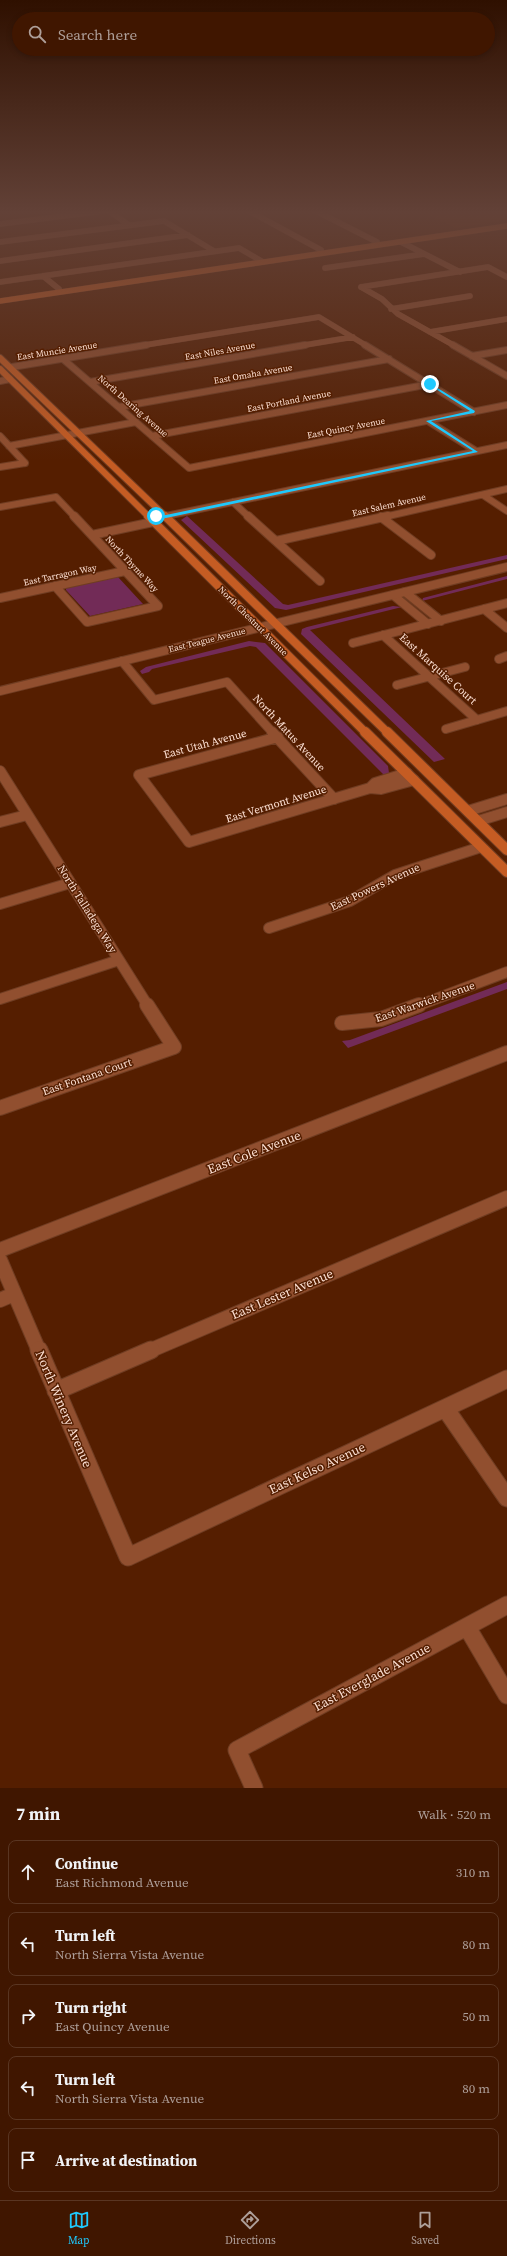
<!DOCTYPE html>
<html lang="en">
<head>
<meta charset="utf-8">
<style>
  body { margin:0; font-family:"Source Serif 4",serif; background:#471f0a; color:#f1f3f6 }
  .stop { position:absolute; width:12px; height:12px; margin:-9px; border:3px solid #1ec9fd; border-radius:50%; background:#fff }
  .stop.end { background:#1ec9fd; border-color:#fff; box-shadow:0 1px 4px #0008 }
  .list { margin:0; padding:0; list-style:none }
  h2 { display:flex; justify-content:space-between; align-items:center; height:52px; margin:0; padding:0 16px; font-size:17px }
  h2 small { font-size:13px; font-weight:400; color:#ae9f99 }
  .list li { display:grid; grid-template-columns:26px 1fr auto; gap:12px; align-items:center; box-sizing:border-box; height:64px; margin:0 8px 8px; padding:0 8px; border:1px solid #593522; border-radius:8px }
  .list b { display:block; font-size:15px; white-space:nowrap }
  .list p { margin:0; font-size:13px; white-space:nowrap; color:#ae9f99 }
  .list em { font-size:13px; font-style:normal; color:#ae9f99 }
  .icon { flex:none; width:22px; height:22px; fill:none; stroke:currentColor; stroke-width:2; stroke-linecap:round; stroke-linejoin:round }
  .map { position:relative; flex:none; width:507px; height:1788px; overflow:hidden }
  .search { position:absolute; background:#401600; box-shadow:0 2px 6px #0003; left:12px; right:12px; top:12px; height:44px; display:flex; align-items:center; gap:10px; box-sizing:border-box; padding:0 14px; border-radius:22px; color:#ae9f99; font-size:15px }
  .sheet { height:412px; background:#401600 }
  nav { display:flex; justify-content:space-around; align-items:center; box-sizing:border-box; height:56px; border-top:1px solid #593522; background:#401600; font-size:11px; color:#ae9f99 }
  nav a { display:grid; justify-items:center; gap:2px }
  nav .on { color:#1ec9fd }
  .map>svg:first-child { display:block }
</style>
</head>
<body>
<div class="map">
<svg width="507" height="1788" viewBox="0 0 507 1788">
  <rect width="100%" height="100%" fill="#551e00"/>
  <path fill="#642400" d="M 437,211 L 505,211 L 507,220 L 456,228 L 424,213 Z"/>
  <path fill="#722b57" d="M 187,516 L 283,604 L 288,605 L 507,555 L 507,559 L 286,610 L 275,608 L 181,520 Z
    M 507,576 L 507,579 L 422,601 L 423,598 Z
    M 118,577 L 143,604 L 90,616 L 66,590 L 66,588 Z
    M 393,606 L 402,607 L 310,630 L 445,759 L 434,762 L 301,634 L 302,629 L 307,627 Z
    M 249,641 L 265,643 L 388,766 L 389,773 L 384,775 L 256,647 L 250,646 L 152,669 L 149,672 L 142,674 L 140,671 L 146,667 Z
    M 507,982 L 507,989 L 348,1048 L 342,1041 L 350,1040 Z"/>
  <g fill="none" stroke-linecap="round" stroke-linejoin="round">
    <g stroke="#703d22" stroke-width="6">
      <path id="minor-far5" d="M 109,211 L 129,225
        M 249,211 L 321,250
        M 316,211 L 377,242
        M 0,224 L 103,211
        M 0,242 L 164,221 L 214,251
        M 401,242 L 460,272
        M 0,261 L 188,235
        M 325,268 L 424,254
        M 43,276 L 59,289
        M 0,282 L 239,248 L 263,262
        M 361,287 L 382,299 L 398,314 L 455,346
        M 361,287 L 488,267 L 507,277
        M 391,309 L 470,296
        M 430,332 L 507,319
        M 139,346 L 319,317 L 367,346
        M 299,346 L 353,337"/>
    </g>
    <g stroke="#703d22" stroke-width="8">
      <path id="minor-far4" d="M 365,345 L 474,412
        M 453,345 L 507,376
        M 472,356 L 507,350
        M 63,359 L 189,468 L 507,405
        M 12,367 L 146,345
        M 0,381 L 10,379
        M 90,382 L 305,345
        M 119,407 L 389,359
        M 428,421 L 476,451
        M 0,436 L 25,463
        M 152,436 L 430,384
        M 9,446 L 136,422
        M 0,467 L 25,463
        M 483,495 L 507,511
        M 233,502 L 249,517
        M 0,507 L 56,497 L 75,517
        M 166,516 L 507,445
        M 384,517 L 507,489"/>
    </g>
    <g stroke="#703d22" stroke-width="10">
      <path id="minor-far3" d="M 74,516 L 158,606
        M 248,516 L 320,581
        M 381,517 L 431,555
        M 92,535 L 153,522
        M 276,541 L 388,516
        M 55,586 L 87,622 L 158,606
        M 405,592 L 441,621
        M 393,595 L 428,624
        M 0,598 L 125,571
        M 484,609 L 507,628
        M 383,635 L 477,720
        M 353,643 L 507,603
        M 499,659 L 507,656
        M 122,661 L 154,700 L 227,682 L 273,733
        M 397,685 L 465,667
        M 446,729 L 507,711"/>
    </g>
    <g stroke="#703d22" stroke-width="12">
      <path id="minor-far2" d="M 272,732 L 334,799
        M 278,737 L 139,775 L 189,842 L 370,788 L 381,789 L 414,780
        M 0,771 L 148,1006
        M 370,788 L 375,783 L 407,773
        M 468,811 L 507,799
        M 478,821 L 507,812
        M 0,822 L 27,815
        M 0,904 L 70,883
        M 269,928 L 350,901 L 395,875 L 481,847
        M 0,999 L 119,960
        M 417,1006 L 507,972"/>
    </g>
    <g stroke="#703d22" stroke-width="16">
      <path id="minor-far1" d="M 342,1023 L 381,1019 L 419,1005
        M 0,1108 L 174,1047 L 147,1005
        M 0,1250 L 507,1053
        M 0,1260 L 39,1351
        M 0,1300 L 14,1294
        M 149,1351 L 507,1198"/>
    </g>
    <g stroke="#703d22" stroke-width="19">
      <path id="minor" d="M 39,1350 L 128,1557 L 507,1379
        M 56,1391 L 151,1350
        M 445,1408 L 507,1498
        M 467,1627 L 507,1695
        M 254,1788 L 237,1750 L 507,1605"/>
    </g>
    <g stroke="#703d22" stroke-width="10">
      <path id="tertiary" d="M 0,691 L 507,567"/>
    </g>
    <g stroke="#703d22" stroke-width="6">
      <path id="secondary-far3" d="M 0,301 L 507,226"/>
    </g>
    <g stroke="#703d22" stroke-width="8">
      <path id="secondary-far2" d="M 0,358 L 166,517
        M 0,369 L 149,517"/>
    </g>
    <g stroke="#703d22" stroke-width="10">
      <path id="secondary-far1" d="M 148,516 L 366,733
        M 165,516 L 388,733"/>
    </g>
    <g stroke="#703d22" stroke-width="12">
      <path id="secondary" d="M 365,732 L 507,872
        M 387,732 L 507,850"/>
    </g>
    <use href="#minor-far5" stroke="#914f2f" stroke-width="5.5"/>
    <use href="#minor-far4" stroke="#914f2f" stroke-width="6"/>
    <use href="#minor-far3" stroke="#914f2f" stroke-width="8"/>
    <use href="#minor-far2" stroke="#914f2f" stroke-width="10"/>
    <use href="#minor-far1" stroke="#914f2f" stroke-width="14"/>
    <use href="#minor" stroke="#914f2f" stroke-width="17"/>
    <use href="#tertiary" stroke="#914f2f" stroke-width="8"/>
    <use href="#secondary-far3" stroke="#c55c23" stroke-width="5.5"/>
    <use href="#secondary-far2" stroke="#c55c23" stroke-width="6"/>
    <use href="#secondary-far1" stroke="#c55c23" stroke-width="8"/>
    <use href="#secondary" stroke="#c55c23" stroke-width="10"/>
  </g>
  <linearGradient id="sky" x2="0" y2="1"><stop stop-color="#2f1000"/><stop offset="0.46" stop-color="#624137"/><stop offset="1" stop-color="#624137" stop-opacity="0"/></linearGradient>
  <rect width="507" height="461" fill="url(#sky)"/>
  <path fill="#1ec9fd" d="M 428,384 L 431,384 L 475,411 L 474,413 L 431,421 L 478,452 L 166,518 L 154,516 L 166,515 L 473,451 L 426,421 L 470,411 Z"/>
  <g text-anchor="middle" dominant-baseline="central" stroke-width="3" stroke-linejoin="round" paint-order="stroke">
    <g font-size="9" fill="#fde0d3" stroke="#551e00">
      <text transform="translate(57 351) rotate(-9)">East Muncie Avenue</text>
      <text transform="translate(220 351) rotate(-10)">East Niles Avenue</text>
      <text transform="translate(253 374) rotate(-10)">East Omaha Avenue</text>
      <text transform="translate(289 401) rotate(-11)">East Portland Avenue</text>
      <text transform="translate(133 406) rotate(41)">North Dearing Avenue</text>
      <text transform="translate(346 428) rotate(-11)">East Quincy Avenue</text>
      <text transform="translate(389 505) rotate(-13)">East Salem Avenue</text>
      <text transform="translate(132 564) rotate(47)">North Thyme Way</text>
      <text transform="translate(60 575) rotate(-12)">East Tarragon Way</text>
      <text transform="translate(253 621) rotate(45)">North Chestnut Avenue</text>
      <text transform="translate(207 640) rotate(-14)">East Teague Avenue</text>
    </g>
    <g font-size="11" fill="#fde0d3" stroke="#551e00">
      <text transform="translate(438 669) rotate(42)">East Marquise Court</text>
      <text transform="translate(289 733) rotate(47)">North Matus Avenue</text>
      <text transform="translate(205 744) rotate(-15)">East Utah Avenue</text>
      <text transform="translate(276 804) rotate(-17)">East Vermont Avenue</text>
      <text transform="translate(375 887) rotate(-25)">East Powers Avenue</text>
      <text transform="translate(87 909) rotate(58)">North Talladega Way</text>
      <text transform="translate(425 1002) rotate(-19)">East Warwick Avenue</text>
      <text transform="translate(87 1077) rotate(-19)">East Fontana Court</text>
    </g>
    <g font-size="13" fill="#fde0d3" stroke="#551e00">
      <text transform="translate(254 1152) rotate(-21)">East Cole Avenue</text>
      <text transform="translate(282 1294) rotate(-23)">East Lester Avenue</text>
      <text transform="translate(64 1409) rotate(67)">North Winery Avenue</text>
      <text transform="translate(317 1468) rotate(-25)">East Kelso Avenue</text>
      <text transform="translate(372 1677) rotate(-28)">East Everglade Avenue</text>
    </g>
  </g>
</svg>
<div class="stop" style="left:156px;top:516px"></div>
<div class="stop end" style="left:430px;top:384px"></div>
<div class="search"><svg class="icon" aria-label="search" viewBox="0 0 24 24"><circle cx="10" cy="10" r="6"/><path d="M15 15l6 6"/></svg>Search here</div>
</div>
<section class="sheet">
<h2>7 min<small>Walk · 520 m</small></h2>
<ul class="list">
<li><svg class="icon" aria-label="ahead" viewBox="0 0 24 24"><path d="M12 20V5M6 11l6-6 6 6"/></svg><div><b>Continue</b><p>East Richmond Avenue</p></div><em>310 m</em></li>
<li><svg class="icon" aria-label="left" viewBox="0 0 24 24"><path d="M17 20v-9H6M10 6l-5 5 5 5"/></svg><div><b>Turn left</b><p>North Sierra Vista Avenue</p></div><em>80 m</em></li>
<li><svg class="icon" aria-label="right" viewBox="0 0 24 24"><path d="M7 20v-9h11M14 6l5 5-5 5"/></svg><div><b>Turn right</b><p>East Quincy Avenue</p></div><em>50 m</em></li>
<li><svg class="icon" aria-label="left" viewBox="0 0 24 24"><path d="M17 20v-9H6M10 6l-5 5 5 5"/></svg><div><b>Turn left</b><p>North Sierra Vista Avenue</p></div><em>80 m</em></li>
<li><svg class="icon" aria-label="arrive" viewBox="0 0 24 24"><path d="M6 21V4h12l-3 4 3 4H6"/></svg><div><b>Arrive at destination</b></div></li>
</ul>
</section>
<nav>
<a class="on"><svg class="icon" aria-label="map" viewBox="0 0 24 24"><path d="M3 6l6-2 6 2 6-2v14l-6 2-6-2-6 2zM9 4v14M15 6v14"/></svg>Map</a>
<a><svg class="icon" aria-label="directions" viewBox="0 0 24 24"><path d="M12 3l9 9-9 9-9-9zM9 14v-3h6M13 9l2 2-2 2"/></svg>Directions</a>
<a><svg class="icon" aria-label="saved" viewBox="0 0 24 24"><path d="M7 4h10v16l-5-4-5 4z"/></svg>Saved</a>
</nav>
</body>
</html>
